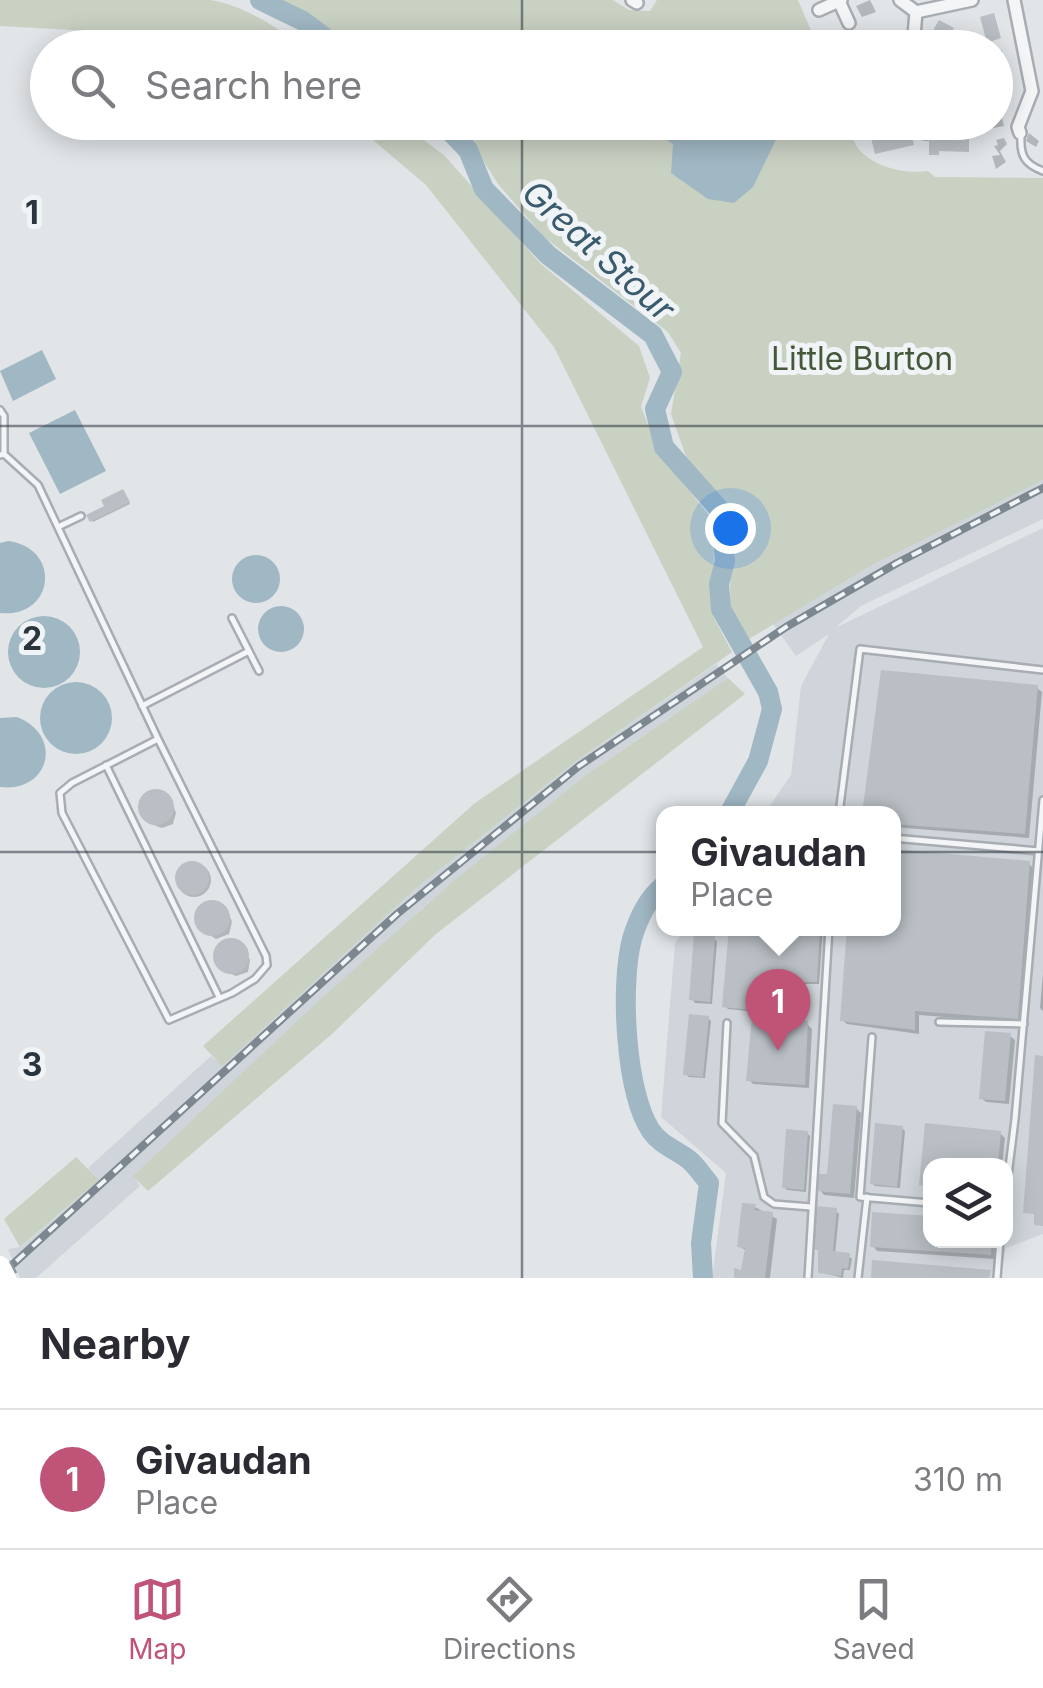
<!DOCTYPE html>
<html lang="en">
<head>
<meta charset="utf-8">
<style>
  body { margin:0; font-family:Inter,sans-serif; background:#f7f7f7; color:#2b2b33 }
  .controls { position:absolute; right:30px; bottom:30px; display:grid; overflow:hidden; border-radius:20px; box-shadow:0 5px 25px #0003 }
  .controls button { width:90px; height:90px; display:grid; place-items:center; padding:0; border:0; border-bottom:2px solid #e1e1e2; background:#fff; color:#2b2b33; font:50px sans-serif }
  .you { position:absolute; left:730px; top:528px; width:35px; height:35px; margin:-25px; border:8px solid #fff; border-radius:50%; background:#1a73e8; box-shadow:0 0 0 15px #1a73e833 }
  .badge { display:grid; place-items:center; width:65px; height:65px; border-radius:50%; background:#bf5477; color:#fff; font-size:32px; font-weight:700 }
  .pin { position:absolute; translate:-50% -82px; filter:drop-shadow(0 2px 5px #0008) }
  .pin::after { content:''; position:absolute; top:52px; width:35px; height:30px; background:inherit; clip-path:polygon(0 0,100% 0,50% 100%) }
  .popup { position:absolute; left:656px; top:806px; width:245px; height:130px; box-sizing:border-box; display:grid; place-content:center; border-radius:20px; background:#fff; filter:drop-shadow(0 2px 8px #0005); font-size:32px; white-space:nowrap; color:#7c7c81 }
  .popup b { font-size:38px; color:#2b2b33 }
  .popup::after { content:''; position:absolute; left:50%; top:100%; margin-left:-20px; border:20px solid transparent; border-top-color:#fff }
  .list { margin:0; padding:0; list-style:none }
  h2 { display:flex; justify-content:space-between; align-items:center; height:130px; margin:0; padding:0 40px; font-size:42px }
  h2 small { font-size:32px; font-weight:400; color:#7c7c81 }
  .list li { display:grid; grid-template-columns:65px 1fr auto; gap:30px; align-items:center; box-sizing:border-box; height:140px; padding:0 40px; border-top:2px solid #e1e1e2 }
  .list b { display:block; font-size:38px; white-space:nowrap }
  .list p { margin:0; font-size:32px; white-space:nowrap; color:#7c7c81 }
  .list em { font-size:32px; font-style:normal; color:#7c7c81 }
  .icon { flex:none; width:55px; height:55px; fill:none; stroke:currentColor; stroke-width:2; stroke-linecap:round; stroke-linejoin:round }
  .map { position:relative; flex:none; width:1043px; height:1278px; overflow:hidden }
  .search { position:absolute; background:#fff; box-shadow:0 5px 25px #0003; left:30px; right:30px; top:30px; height:110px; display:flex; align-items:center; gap:25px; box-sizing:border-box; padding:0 35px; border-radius:55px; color:#7c7c81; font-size:38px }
  .sheet { height:270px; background:#fff }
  nav { display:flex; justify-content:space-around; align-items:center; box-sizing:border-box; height:140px; border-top:2px solid #e1e1e2; background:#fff; font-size:28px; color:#7c7c81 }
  nav a { display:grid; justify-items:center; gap:5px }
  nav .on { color:#bf5477 }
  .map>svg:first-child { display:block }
</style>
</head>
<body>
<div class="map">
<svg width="1043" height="1278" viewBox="0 0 1043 1278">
  <rect width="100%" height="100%" fill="#e1e5e8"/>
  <path fill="#cfd5da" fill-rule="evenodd" d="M 1043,478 L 1043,519 L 861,606 L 835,628 L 1043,528 L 1043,1234 L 1006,1248 L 999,1278 L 712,1278 L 726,1173 L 661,1117 L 675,943 L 685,929 L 893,928 L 893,814 L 765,813 L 791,775 L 801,686 L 829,634 L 796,656 L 773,624 L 872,565 ZM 930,1166 L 1006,1166 L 1006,1240 L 930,1240 Z
    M 716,664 L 728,678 L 586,775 L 428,903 L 134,1176 L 140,1186 L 36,1278 L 20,1278 L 8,1249 L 21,1247 L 99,1180 L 88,1168 L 211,1056 L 222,1065 L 415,889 L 575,762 Z"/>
  <path fill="#c9d1c3" d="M 0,0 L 210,0 C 243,5 277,27 303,47 L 225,47 L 72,30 L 0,26 Z
    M 273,0 L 613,0 L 629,10 L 650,11 L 657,0 L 798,0 L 818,47 L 349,47 L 300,11 Z
    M 353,123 L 401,123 L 444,155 L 540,263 L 639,346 L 650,378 L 641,407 L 659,452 L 714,522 L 713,616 L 732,652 L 575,762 L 415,889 L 222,1066 L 203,1046 L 475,803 L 703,647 L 554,347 L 426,185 Z
    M 450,123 L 848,123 C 851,130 853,140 857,147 C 873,168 905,174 928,171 L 935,177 L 1043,178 L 1043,480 L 872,565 L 749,639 L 730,609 L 731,507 L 689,465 L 671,414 L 681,353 L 668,332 L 544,237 L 498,184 L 469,138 Z
    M 728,678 L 745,694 L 436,934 L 332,1034 L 148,1191 L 133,1176 L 312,1007 L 451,883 L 586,775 Z
    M 76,1157 L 99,1180 L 20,1247 L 4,1219 Z"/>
  <path fill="#a0b8c4" d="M 639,123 L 784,122 L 784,123 L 753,187 L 734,203 L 708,199 L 671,173 L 673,144 Z
    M 42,350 L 56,379 L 13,401 L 0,371 Z
    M 75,410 L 106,471 L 60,494 L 29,433 Z
    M 8,541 C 63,548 54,619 0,613 L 0,543 Z
    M232 579a24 24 0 1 1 48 0a24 24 0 1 1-48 0Z
    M258 629a23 23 0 1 1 46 0a23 23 0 1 1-46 0Z
    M8 652a36 36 0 1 1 72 0a36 36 0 1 1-72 0Z
    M40 718a36 36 0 1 1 72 0a36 36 0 1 1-72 0Z
    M 17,717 C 64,735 50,793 0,787 L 0,718 Z"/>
  <path fill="#0003" d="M 870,0 L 876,12 L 862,17 L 856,6 Z
    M 897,32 L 903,43 L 896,46 L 891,34 Z
    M 1002,50 L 1004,72 L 996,72 L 996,51 Z
    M 996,82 L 1004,84 L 1006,99 L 996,100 Z
    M 1000,110 L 1004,126 L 993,128 L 990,122 L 996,122 L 996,111 Z
    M 1029,133 L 1039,141 L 1036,147 L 1026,141 Z
    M 1004,138 L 1007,144 L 1000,151 L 1006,162 L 996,169 L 992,156 L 1000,155 L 994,146 L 998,145 L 996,140 Z
    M 124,494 L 130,504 L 93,522 L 89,516 Z
    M 1037,688 L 1042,692 L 1029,838 L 893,827 L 893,814 Z
    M 154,791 L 171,799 L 176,813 L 173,824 L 162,828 L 148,823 L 140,807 L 144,796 Z
    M 893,852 L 1029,864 L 1033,868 L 1022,1023 L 919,1015 L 919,1034 L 847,1024 L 842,1020 L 893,928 Z
    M177 880a17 17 0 1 1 34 0a17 17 0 1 1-34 0Z
    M 210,901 L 228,911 L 232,922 L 229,934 L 216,939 L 202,930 L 196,918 L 201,906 Z
    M 732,928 L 823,928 L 819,984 L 797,984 L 794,1016 L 728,1009 L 725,1006 Z
    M 714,938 L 717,942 L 712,1004 L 695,1003 L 692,999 Z
    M 230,939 L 242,944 L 250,960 L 248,972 L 236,976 L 224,971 L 214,957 L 219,944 Z
    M 1043,973 L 1043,1011 L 1040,1008 Z
    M 708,1018 L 711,1021 L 705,1078 L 689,1077 L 686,1074 Z
    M 807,1024 L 812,1029 L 809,1088 L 753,1084 L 749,1080 Z
    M 1010,1036 L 1015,1040 L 1009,1104 L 986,1102 L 981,1098 Z
    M 856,1108 L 861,1113 L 854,1198 L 824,1195 L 820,1190 L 830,1177 Z
    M 927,1126 L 1000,1133 L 1005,1138 L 1002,1166 L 930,1166 L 930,1189 L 926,1189 L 921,1184 Z
    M 902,1128 L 905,1131 L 900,1188 L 875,1186 L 872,1183 Z
    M 807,1133 L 810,1136 L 806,1192 L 787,1190 L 784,1187 Z
    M 755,1207 L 777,1219 L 770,1278 L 736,1278 L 736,1271 L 743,1273 L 747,1251 L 739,1246 Z
    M 836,1211 L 839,1214 L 835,1254 L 852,1258 L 850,1270 L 844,1270 L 843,1278 L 821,1272 L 821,1251 L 813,1248 Z
    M 875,1214 L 930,1218 L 930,1240 L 996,1240 L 995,1259 L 877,1251 L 873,1246 Z"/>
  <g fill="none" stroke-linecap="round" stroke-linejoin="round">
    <path stroke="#a0b8c4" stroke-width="20" d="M 260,0 L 303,21 L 339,48
      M 441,122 L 468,150 L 484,189 L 548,255 L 653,335 L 672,372 L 655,409 L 664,447 L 720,510 L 725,561 L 719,584 L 721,609 L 768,692 L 772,709 L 758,761 L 729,814
      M 663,886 C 647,899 638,919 632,939 C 620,984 625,1092 651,1131 C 662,1146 675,1149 688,1159 C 696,1165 702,1175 709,1183 L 701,1243 L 703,1278"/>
  </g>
  <path fill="#b9bfc4" d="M 994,13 L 1001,38 L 987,43 L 980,17 Z
    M 939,20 L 954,28 L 947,39 L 953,42 L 950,48 L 932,48 L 936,34 L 932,32 Z
    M 910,128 L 914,145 L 875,154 L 871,138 L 902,134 L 901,131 Z
    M 959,135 L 969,135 L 969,152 L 939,151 L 939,155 L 929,155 L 929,138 L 959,138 Z
    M 123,489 L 130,502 L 90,522 L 86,515 L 104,506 L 101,500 Z
    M 881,670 L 1038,685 L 1025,834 L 893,824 L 893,814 L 862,814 Z
    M138 807a18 18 0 1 1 36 0a18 18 0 1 1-36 0Z
    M 893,849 L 1030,861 L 1018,1019 L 915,1011 L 915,1030 L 840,1021 L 847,928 L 893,928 Z
    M175 878a17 17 0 1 1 34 0a17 17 0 1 1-34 0Z
    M194 918a18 18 0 1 1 36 0a18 18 0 1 1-36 0Z
    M 729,928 L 820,928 L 817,982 L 795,982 L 791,1014 L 722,1007 Z
    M 694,934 L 715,936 L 710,1002 L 689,1000 Z
    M213 956a18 18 0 1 1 36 0a18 18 0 1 1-36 0Z
    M 689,1014 L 709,1016 L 703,1077 L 683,1075 Z
    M 752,1017 L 808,1021 L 805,1085 L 746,1081 Z
    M 985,1031 L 1011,1033 L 1005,1101 L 979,1099 Z
    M 1035,1055 L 1043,1056 L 1043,1226 L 1034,1225 L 1034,1214 L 1023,1213 Z
    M 833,1104 L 857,1106 L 850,1194 L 817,1191 L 819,1174 L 827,1174 Z
    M 875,1123 L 903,1126 L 897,1187 L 870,1184 Z
    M 925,1123 L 1001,1131 L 998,1166 L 930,1166 L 930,1186 L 919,1185 Z
    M 786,1129 L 808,1131 L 804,1190 L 782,1188 Z
    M 742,1203 L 756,1204 L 754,1210 L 773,1212 L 765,1278 L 734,1278 L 734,1268 L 741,1270 L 745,1248 L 737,1247 Z
    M 815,1206 L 837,1208 L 833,1251 L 850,1253 L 848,1269 L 842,1268 L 841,1276 L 818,1273 L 818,1249 L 811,1248 Z
    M 872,1212 L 930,1216 L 930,1240 L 992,1240 L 991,1255 L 870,1247 Z
    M 872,1260 L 991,1270 L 989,1278 L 871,1278 Z"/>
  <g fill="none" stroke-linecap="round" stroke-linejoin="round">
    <g stroke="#a7adb2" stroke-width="10">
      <path id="service" d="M 858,127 L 872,122
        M 1021,136 C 1020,155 1024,164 1043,171
        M 0,410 L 4,416 L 4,454
        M 0,455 L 4,454 L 38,485 L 158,739 L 266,956 L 267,965 L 255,979 L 232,993 L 169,1020 L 62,813 L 60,793 L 72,783 L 158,739
        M 58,527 L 81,516
        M 232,618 L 259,671
        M 142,706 L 249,651
        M 106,765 L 219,997
        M 839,814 L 860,649 L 1043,670
        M 893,838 L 1039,851
        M 939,1022 L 1024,1024
        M 727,1023 L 722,1123 L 754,1156 L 764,1197 L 774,1204 L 811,1207
        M 872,1037 L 860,1197 L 930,1203
        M 1006,1192 L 1015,1119 L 1043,800
        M 808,1278 L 829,928
        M 858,1278 L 867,1197
        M 997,1278 L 1000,1240"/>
    </g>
    <g stroke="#a7adb2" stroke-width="16">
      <path id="minor" d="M 632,0 L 637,3
        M 900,0 L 916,12 L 972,0
        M 1014,0 L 1032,91 L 1018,127 L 1020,133
        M 839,1 L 849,23
        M 819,10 L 841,0
        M 913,48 L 916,12
        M 923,122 L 926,133"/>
    </g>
    <use href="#service" stroke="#f3f5f7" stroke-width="5"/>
    <use href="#minor" stroke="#f3f5f7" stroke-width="11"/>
    <g stroke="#7c8790" stroke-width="8">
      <path id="rail" d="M 0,1276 L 397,914 L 579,766 L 786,627 L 897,563 L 1043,488"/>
    </g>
    <use href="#rail" stroke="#f0f4f6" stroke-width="4" stroke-dasharray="11" stroke-linecap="butt"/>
    <g stroke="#8a959d" stroke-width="25" stroke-linecap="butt">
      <path id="motorway-bridge" d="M 0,1266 L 6,1278"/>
    </g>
    <use href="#motorway-bridge" stroke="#fff" stroke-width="20"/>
  </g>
  <path fill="none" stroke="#2b353e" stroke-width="2.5" stroke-opacity="0.55" d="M 522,0 L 522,48M 522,122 L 522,1278M 0,426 L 1043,426M 0,852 L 1043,852"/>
  <g text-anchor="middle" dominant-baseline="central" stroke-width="10" stroke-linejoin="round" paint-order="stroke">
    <g font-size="32" fill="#45583a" stroke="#f0f4f6">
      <text x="862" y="358">Little Burton</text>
    </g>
    <g font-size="35" font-style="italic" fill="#3a5a6d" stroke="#f0f4f6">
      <text transform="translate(599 250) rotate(42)">Great Stour</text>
    </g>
  </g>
  <g font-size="32" text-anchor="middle" font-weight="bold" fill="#2b353e" stroke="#f0f4f6" stroke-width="10" stroke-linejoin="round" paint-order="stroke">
    <text x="32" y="224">1</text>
    <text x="32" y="650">2</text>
    <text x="32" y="1076">3</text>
  </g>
</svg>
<div class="controls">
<button><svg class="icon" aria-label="layers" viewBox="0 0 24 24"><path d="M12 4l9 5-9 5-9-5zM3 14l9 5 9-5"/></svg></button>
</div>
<div class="you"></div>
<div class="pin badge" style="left:778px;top:1051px">1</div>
<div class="popup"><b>Givaudan</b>Place</div>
<div class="search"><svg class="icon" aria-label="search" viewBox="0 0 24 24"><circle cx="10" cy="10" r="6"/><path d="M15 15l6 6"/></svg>Search here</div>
</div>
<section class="sheet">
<h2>Nearby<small></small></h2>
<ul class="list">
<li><span class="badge">1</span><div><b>Givaudan</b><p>Place</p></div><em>310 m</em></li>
</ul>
</section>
<nav>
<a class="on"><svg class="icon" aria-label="map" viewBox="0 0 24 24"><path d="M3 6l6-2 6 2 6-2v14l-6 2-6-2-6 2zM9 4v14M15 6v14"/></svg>Map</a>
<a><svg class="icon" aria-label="directions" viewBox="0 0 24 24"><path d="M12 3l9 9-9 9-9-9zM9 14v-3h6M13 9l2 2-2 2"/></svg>Directions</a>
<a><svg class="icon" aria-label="saved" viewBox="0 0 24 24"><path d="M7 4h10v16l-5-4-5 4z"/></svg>Saved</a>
</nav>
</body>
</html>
